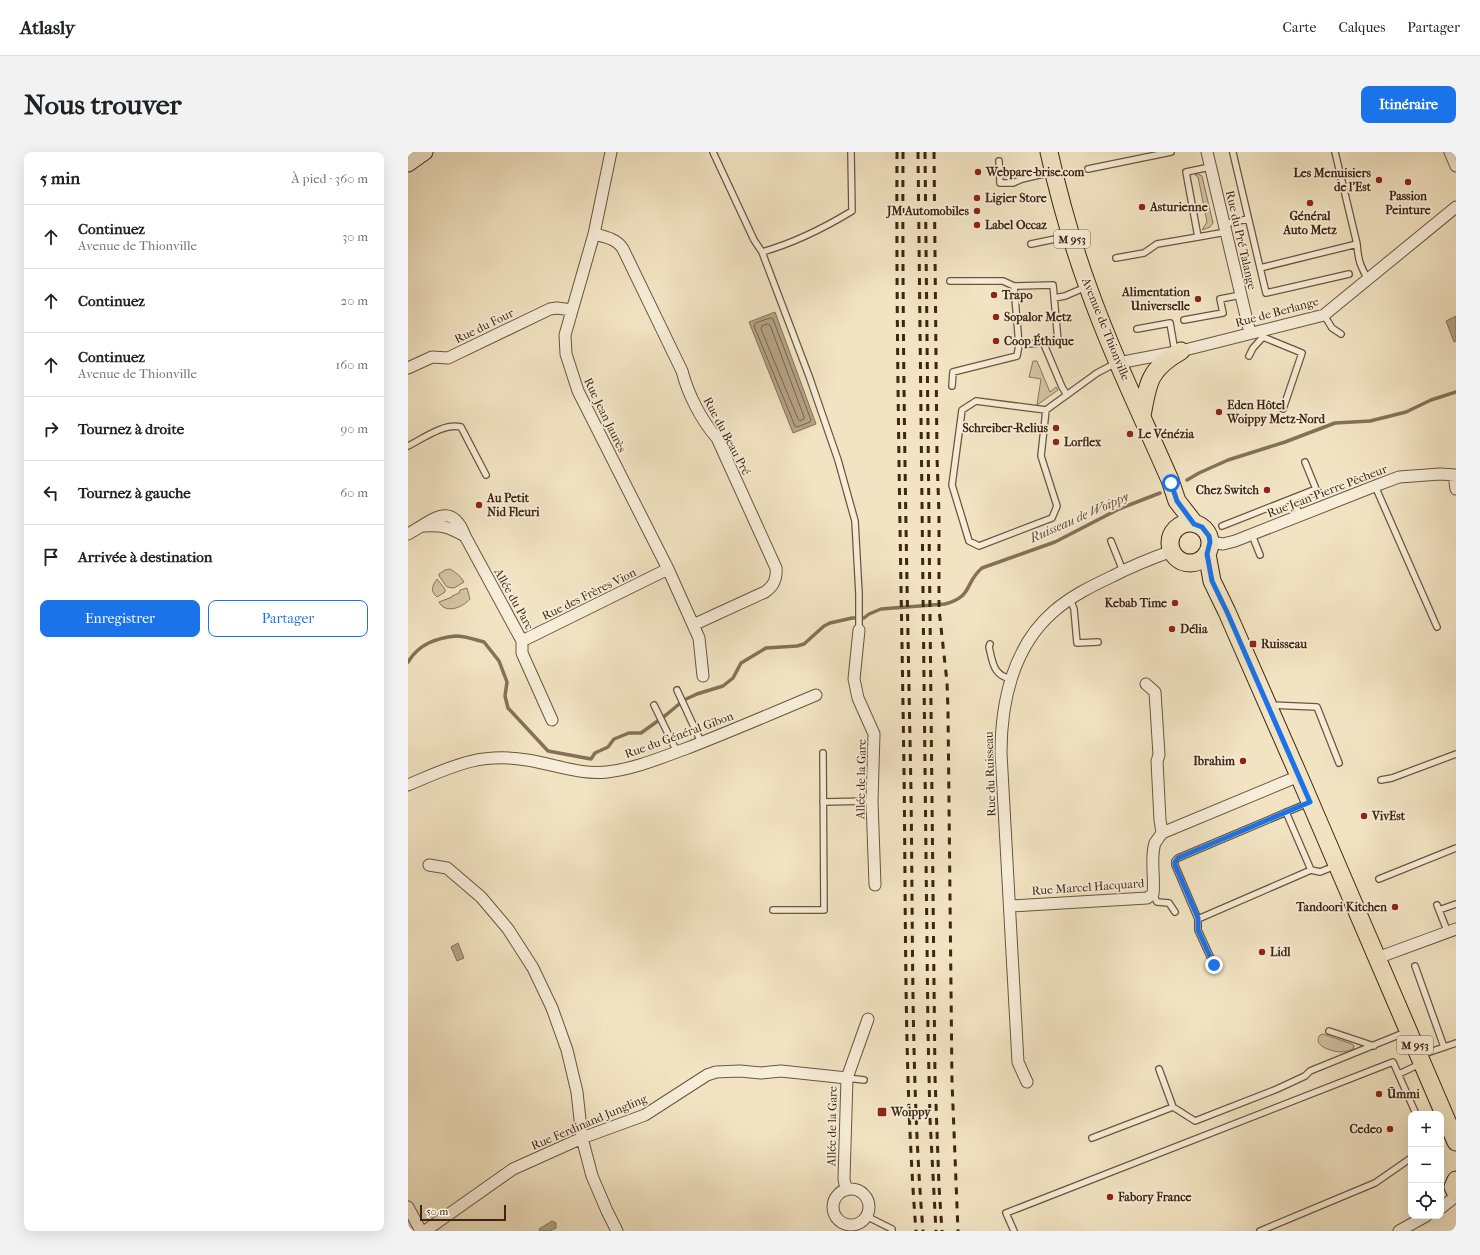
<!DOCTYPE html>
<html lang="fr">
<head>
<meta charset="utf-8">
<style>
  body { margin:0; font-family:"IM FELL French Canon",serif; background:#f2f2f2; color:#202124 }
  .controls { position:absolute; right:12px; bottom:12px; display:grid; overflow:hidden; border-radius:8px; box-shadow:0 4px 16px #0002 }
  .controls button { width:36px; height:36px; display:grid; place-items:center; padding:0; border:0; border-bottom:1px solid #e0e0e0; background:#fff; color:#202124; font:20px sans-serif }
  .scale { position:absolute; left:12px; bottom:10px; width:86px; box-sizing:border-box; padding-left:4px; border:2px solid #3d2612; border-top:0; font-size:11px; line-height:14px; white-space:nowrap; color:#3d2612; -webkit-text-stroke:3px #f7edd8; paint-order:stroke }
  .stop { position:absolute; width:12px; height:12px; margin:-9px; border:3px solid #1a73e8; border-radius:50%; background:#fff }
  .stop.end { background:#1a73e8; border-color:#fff; box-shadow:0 1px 4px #0008 }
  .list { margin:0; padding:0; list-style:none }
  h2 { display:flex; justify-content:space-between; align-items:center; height:52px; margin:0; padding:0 16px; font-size:17px }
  h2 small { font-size:13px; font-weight:400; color:#757577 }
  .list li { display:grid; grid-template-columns:26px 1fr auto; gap:12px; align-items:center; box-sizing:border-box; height:64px; padding:0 16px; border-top:1px solid #e0e0e0 }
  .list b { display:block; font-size:15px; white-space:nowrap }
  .list p { margin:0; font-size:13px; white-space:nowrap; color:#757577 }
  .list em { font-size:13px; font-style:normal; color:#757577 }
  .actions { display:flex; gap:8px; padding:12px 16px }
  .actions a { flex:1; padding:9px 0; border:1px solid #1a73e8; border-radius:8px; text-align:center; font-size:14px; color:#1a73e8 }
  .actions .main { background:#1a73e8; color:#fff }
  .icon { flex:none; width:22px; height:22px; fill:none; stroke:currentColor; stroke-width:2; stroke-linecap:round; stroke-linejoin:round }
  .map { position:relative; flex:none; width:1048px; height:1079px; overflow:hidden; border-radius:8px }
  header { display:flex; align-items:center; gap:24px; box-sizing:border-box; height:56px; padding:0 20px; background:#fff; border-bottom:1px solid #e0e0e0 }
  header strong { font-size:19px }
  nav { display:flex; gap:22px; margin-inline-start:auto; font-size:14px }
  .intro { display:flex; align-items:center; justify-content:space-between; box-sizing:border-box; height:96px; padding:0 24px }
  h1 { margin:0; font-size:28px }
  .button { padding:10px 18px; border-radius:8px; background:#1a73e8; color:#fff; font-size:14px; font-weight:700 }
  main { display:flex; gap:24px; padding:0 24px }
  aside { flex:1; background:#fff; border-radius:8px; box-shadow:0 4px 16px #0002 }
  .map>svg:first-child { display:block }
</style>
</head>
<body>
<header>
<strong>Atlasly</strong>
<nav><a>Carte</a><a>Calques</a><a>Partager</a></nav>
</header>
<div class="intro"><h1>Nous trouver</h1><a class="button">Itinéraire</a></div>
<main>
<aside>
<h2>5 min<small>À pied · 360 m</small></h2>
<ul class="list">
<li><svg class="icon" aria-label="ahead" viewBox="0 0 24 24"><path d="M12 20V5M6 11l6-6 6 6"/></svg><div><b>Continuez</b><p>Avenue de Thionville</p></div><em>30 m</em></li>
<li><svg class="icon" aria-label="ahead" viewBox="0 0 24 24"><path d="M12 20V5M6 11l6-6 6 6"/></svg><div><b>Continuez</b></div><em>20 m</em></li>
<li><svg class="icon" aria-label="ahead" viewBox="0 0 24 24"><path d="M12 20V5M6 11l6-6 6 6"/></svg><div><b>Continuez</b><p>Avenue de Thionville</p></div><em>160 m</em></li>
<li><svg class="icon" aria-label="right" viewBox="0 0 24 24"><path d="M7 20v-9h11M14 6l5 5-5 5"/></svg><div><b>Tournez à droite</b></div><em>90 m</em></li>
<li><svg class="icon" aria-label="left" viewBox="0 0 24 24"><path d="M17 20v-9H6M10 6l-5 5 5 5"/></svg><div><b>Tournez à gauche</b></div><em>60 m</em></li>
<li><svg class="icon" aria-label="arrive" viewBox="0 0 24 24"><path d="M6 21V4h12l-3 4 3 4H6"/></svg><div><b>Arrivée à destination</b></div></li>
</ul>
<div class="actions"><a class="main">Enregistrer</a><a>Partager</a></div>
</aside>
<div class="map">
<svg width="1048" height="1079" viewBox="0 0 1048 1079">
  <rect width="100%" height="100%" fill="#f2e4c3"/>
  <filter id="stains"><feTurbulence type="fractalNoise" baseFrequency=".005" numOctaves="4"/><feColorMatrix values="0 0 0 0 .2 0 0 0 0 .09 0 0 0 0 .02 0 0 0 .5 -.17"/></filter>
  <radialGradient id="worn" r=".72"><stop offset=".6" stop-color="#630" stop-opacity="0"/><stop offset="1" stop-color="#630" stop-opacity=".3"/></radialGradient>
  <path fill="#d3c4a5" stroke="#88755c" d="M 790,22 L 794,24 L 805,71 L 802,75 L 794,78 L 799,70 L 790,25 L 787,23 Z
    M 625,209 L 629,209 L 642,240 L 648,235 L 650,238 L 629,253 L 633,227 L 621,225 Z
    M 42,417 C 47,420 53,424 56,430 L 46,436 L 39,435 L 31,424 L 31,422 L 37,418 Z
    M 29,427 L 37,437 L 37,440 L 29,445 C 22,439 24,434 29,427 Z
    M 59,436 L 62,447 C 55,455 38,463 31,450 L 44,445 L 44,444 L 51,441 L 52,438 Z
    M 915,882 L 944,892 L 946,894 L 945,897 C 941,899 936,900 932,900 C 923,899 904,894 912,883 Z"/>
  <path fill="#b4a387" stroke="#847158" d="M 367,160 L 408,272 L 385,281 L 341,170 Z
    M 1048,164 L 1048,189 L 1046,190 L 1038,169 Z
    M 50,791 L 56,806 L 49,809 L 43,795 Z
    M 144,1069 L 148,1071 L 148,1076 L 142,1079 L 132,1079 L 131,1077 Z"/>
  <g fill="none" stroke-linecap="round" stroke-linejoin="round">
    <path stroke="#78644c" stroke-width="1" d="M 363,166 L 365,167 L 403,268 L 402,270 L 389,275 L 387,274 L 346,174 L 348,171 Z
      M 360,172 L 362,173 L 396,265 L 396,267 L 392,269 L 390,267 L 353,177 L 354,174 Z"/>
    <path stroke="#847158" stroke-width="3.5" d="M 779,328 L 791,321 L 820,308 L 877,290 L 927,271 L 962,269 L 998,260 L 1023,248 L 1048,240
      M 0,510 C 11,492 28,486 48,484 C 57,484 68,488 76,490 L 91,509 L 99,530 L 97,544 L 100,556 L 140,599 L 183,607 L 187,601 L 200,595 L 206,587 L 221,581 L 233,581 L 258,563 L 276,548 L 289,542 L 315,534 L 325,526 L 333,511 L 358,496 L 389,494 L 396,492 L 416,474 L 422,471 L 444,466 L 456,466 L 461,462 L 473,457 L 537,452 C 566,444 556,431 574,416 L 647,390 L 711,357 L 752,341"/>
    <g stroke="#6a563e" stroke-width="8">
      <path id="lane" d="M 305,0 L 346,88 L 354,100 L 401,224 L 430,308 L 447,369 L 451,442 L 451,478
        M 927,0 L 949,92 C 950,107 952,114 960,127
        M 825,1 L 858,141 L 941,122
        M 591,9 L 592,31 L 605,31 L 614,27 L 644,20
        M 802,15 L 778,20 L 790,85 L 818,80
        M 680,17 L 763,0
        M 816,72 L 840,67
        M 623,92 L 662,84
        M 354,100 C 386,91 416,76 444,59 L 443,0
        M 708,106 L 736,101 L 749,92 L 790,85
        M 852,116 L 949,92
        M 542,129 L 595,129 L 606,134
        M 645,133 L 650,189 L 611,193 L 606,134 Z
        M 646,146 L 657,144 L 678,135
        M 916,163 L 924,176 L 933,182
        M 776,168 L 815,161 L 812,147 L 833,143
        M 729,177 L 762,171 L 767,200
        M 855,185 L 894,201 L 875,257
        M 635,190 L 654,235 L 659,243
        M 841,204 L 845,196 L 855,185 L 854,183
        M 544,234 L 545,220 L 609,204 L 611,193
        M 638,258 L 633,304 L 649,354 L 644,366 L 571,394 L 561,389 L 544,333 L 554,258 L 568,249 L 638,258 L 689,221 L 708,211
        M 0,294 C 16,286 36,271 53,275 L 78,323
        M 967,334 L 1029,475
        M 885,346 L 892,364
        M 814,374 L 908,337 L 897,310
        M 844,383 L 852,403
        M 703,389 L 715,419
        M 662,447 L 666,457 L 669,491 L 690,490
        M 582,492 L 581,495 C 585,511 585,523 603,527
        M 269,538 L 293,590
        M 246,553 L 269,600
        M 862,553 L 909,555 L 931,611
        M 973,628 L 984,626 L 1048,602
        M 415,650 L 464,649
        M 903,718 L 912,720 L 927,714
        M 971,727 L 1048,696
        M 745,742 L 749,750 L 761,751 L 767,760
        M 1029,753 L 1040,781
        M 365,758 L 416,758 L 415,601
        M 1031,758 L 1048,752
        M 790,767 L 903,718 L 878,660
        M 806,813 L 790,778 L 790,767 L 767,713 L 767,709 L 770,706 L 900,651
        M 1007,814 L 1036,895
        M 921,879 L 966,894
        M 1013,903 L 1048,891
        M 751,917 L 765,955
        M 991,922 L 1012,912
        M 439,926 L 456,928
        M 684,986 L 765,955 L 787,969 L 869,937 L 897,924 L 902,919 L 998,880
        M 458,1064 L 484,1077 L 484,1079
        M 606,1079 L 598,1061 L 985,910 L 1008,962
        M 852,1079 L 967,1031 L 1003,1006"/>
    </g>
    <g stroke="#6a563e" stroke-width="13">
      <path id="street" d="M 203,0 L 186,82 L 157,183 L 158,202 L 170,239 L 260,417 L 291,486 L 295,524
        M 799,0 L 842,181
        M 1042,0 L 1048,14
        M 186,82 C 198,85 209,87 215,97 L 274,219 C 280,242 293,268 309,286 L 368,416 C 369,427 366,434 357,440 L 285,473
        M 710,211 L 773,199 L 916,163 L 1048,55
        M 0,216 L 24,205 L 40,206 L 142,157 L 149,156 L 164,158
        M 1046,323 L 1048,337
        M 16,374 C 36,373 40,375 57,384
        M 0,382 C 23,370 43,347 57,384 L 114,489 L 114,501 L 144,568
        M 802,390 L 815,392 L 827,389 L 967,334 L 991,325 L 1032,322 L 1048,323
        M 451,478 L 446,527 L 450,546 L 466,582 L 464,649 L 467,733
        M 114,489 L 260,417
        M 738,532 L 747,540 L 751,603 L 749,609 L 752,668 L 754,681
        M 0,633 C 43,615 70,600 119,608 C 145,612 172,623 199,620 C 226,617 252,606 277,597 C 321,580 365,561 408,543
        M 21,713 L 39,716 L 73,745 L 100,777 L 125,816 L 144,856 L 159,898 L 169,940 L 174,986 L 184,1024 L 199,1059 L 209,1079
        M 602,754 L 739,746 L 745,742 C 747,727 742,705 747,691 C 749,688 752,684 754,681 L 891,624
        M 969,806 L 1048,777
        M 619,930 L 610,910 L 593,601 C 593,550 605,495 645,460 C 663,444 684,434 705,424 C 724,414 744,406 764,399
        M425 1055a18 18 0 1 1 36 0a18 18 0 1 1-36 0Z
        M 438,1038 L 436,1027 L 439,926 L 460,867
        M 0,1055 L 13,1079
        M 1033,1056 L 1048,1044
        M 17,1079 L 105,1017 L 174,986 L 237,963 L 299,923 L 308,920 L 332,919 L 353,921 L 373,919 L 439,926
        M 991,1079 L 1018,1064"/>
    </g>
    <g stroke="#3d2612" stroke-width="17">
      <path id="secondary" d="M 0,12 L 17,0"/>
    </g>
    <g stroke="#3d2612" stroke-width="19">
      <path id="primary" d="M 641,0 C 651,45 664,91 680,135 C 703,200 734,264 762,328 L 769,349 L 787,372
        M 734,264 C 740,230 741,217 773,199
        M762 391a20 20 0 1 1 40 0a20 20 0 1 1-40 0Z
        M 799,402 L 804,429 L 819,460 L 891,624 L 1048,990
        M 1048,1028 L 1045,1035 L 1048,1041"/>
    </g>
    <use href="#lane" stroke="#f7edd8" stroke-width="5.5"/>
    <use href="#street" stroke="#f7edd8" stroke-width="11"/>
    <use href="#secondary" stroke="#f7edd8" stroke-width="15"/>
    <use href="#primary" stroke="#f2e4c3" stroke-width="17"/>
    <path stroke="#3d2612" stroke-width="3" stroke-dasharray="7 7" stroke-linecap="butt" d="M 489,0 C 488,206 493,412 496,618 C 498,772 496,926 508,1079
      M 495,0 C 494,213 499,427 503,640 C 505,786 503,933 515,1079
      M 510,0 L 520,879 L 522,967 L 528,1079
      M 517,0 L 527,925 L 531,1034 L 534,1079
      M 526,0 L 529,305 L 531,362 L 531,457 L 539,530 L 540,559 L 544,930 L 550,1079"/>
  </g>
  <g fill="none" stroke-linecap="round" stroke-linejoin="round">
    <path stroke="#1a73e8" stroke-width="5" d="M 763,331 L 769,349 L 786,372 L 794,375 L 801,384 L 802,390 L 799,402 L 804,429 L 819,460 L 902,650 L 770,706 L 767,710 L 767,713 L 790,766 L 790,778 L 806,813"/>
  </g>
  <g fill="#8f2418" stroke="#f7edd8" stroke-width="1.5">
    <circle cx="570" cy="20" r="4"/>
    <circle cx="971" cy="28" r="4"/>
    <circle cx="1000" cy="30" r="4"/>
    <circle cx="569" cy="46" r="4"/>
    <circle cx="902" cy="51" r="4"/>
    <circle cx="734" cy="55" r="4"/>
    <circle cx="569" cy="59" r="4"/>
    <circle cx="569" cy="73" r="4"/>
    <circle cx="586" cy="143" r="4"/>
    <circle cx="790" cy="147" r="4"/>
    <circle cx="588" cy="165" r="4"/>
    <circle cx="588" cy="189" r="4"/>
    <circle cx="811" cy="260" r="4"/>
    <circle cx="648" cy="276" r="4"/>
    <circle cx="722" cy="282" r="4"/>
    <circle cx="648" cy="290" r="4"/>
    <circle cx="859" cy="338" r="4"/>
    <circle cx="71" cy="353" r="4"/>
    <circle cx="767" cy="451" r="4"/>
    <circle cx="764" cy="477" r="4"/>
    <rect x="841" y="488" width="8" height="8" rx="2"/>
    <circle cx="835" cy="609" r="4"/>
    <circle cx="956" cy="664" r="4"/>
    <circle cx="987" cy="755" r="4"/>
    <circle cx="854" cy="800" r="4"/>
    <circle cx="971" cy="942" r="4"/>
    <rect x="469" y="955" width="10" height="10" rx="2"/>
    <circle cx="982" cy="977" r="4"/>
    <circle cx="702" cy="1045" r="4"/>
  </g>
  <g text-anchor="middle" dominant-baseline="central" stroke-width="3.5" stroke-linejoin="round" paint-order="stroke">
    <g fill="#f7edd8" stroke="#75624d" stroke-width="1">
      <rect x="646" y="78" width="36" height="18" rx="3"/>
      <rect x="989" y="884" width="36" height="18" rx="3"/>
    </g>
    <g font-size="11" font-weight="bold" fill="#3d2612">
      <text x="664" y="87">M 953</text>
      <text x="1007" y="893">M 953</text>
    </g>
    <g font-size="12" font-weight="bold" fill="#3d2612" stroke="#f7edd8" text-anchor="start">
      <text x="578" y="20">Webpare-brise.com</text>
      <text x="963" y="21" text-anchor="end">Les Menuisiers<tspan x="963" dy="14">de l'Est</tspan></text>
      <text x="1000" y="44" text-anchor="middle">Passion<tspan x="1000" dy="14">Peinture</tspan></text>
      <text x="577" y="46">Ligier Store</text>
      <text x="742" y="55">Asturienne</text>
      <text x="561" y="59" text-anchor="end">JM Automobiles</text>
      <text x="902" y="64" text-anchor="middle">Général<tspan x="902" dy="14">Auto Metz</tspan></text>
      <text x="577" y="73">Label Occaz</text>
      <text x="782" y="140" text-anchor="end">Alimentation<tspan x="782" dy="14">Universelle</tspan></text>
      <text x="594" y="143">Trapo</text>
      <text x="596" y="165">Sopalor Metz</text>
      <text x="596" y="189">Coop Éthique</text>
      <text x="819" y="253">Eden Hôtel<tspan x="819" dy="14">Woippy Metz-Nord</tspan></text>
      <text x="640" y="276" text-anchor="end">Schreiber-Relius</text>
      <text x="730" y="282">Le Vénézia</text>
      <text x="656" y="290">Lorflex</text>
      <text x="851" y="338" text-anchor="end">Chez Switch</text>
      <text x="79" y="346">Au Petit<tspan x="79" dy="14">Nid Fleuri</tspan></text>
      <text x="759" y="451" text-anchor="end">Kebab Time</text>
      <text x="772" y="477">Délia</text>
      <text x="853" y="492">Ruisseau</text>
      <text x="827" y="609" text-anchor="end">Ibrahim</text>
      <text x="964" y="664">VivEst</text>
      <text x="979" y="755" text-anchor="end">Tandoori Kitchen</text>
      <text x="862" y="800">Lidl</text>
      <text x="979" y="942">Ūmmi</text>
      <text x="483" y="960">Woippy</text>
      <text x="974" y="977" text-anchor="end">Cedeo</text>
      <text x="710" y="1045">Fabory France</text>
    </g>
    <g font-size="12" fill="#3d2612" stroke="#f7edd8">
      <text transform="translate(833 88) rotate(77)">Rue du Pré Talange</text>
      <text transform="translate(869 160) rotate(-15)">Rue de Berlange</text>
      <text transform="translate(76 174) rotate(-26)">Rue du Four</text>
      <text transform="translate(698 177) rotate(68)">Avenue de Thionville</text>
      <text transform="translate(197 263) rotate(64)">Rue Jean Jaurès</text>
      <text transform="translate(319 284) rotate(62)">Rue du Beau Pré</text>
      <text transform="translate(919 339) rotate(-21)">Rue Jean-Pierre Pêcheur</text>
      <text transform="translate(181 442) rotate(-26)">Rue des Frères Vion</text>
      <text transform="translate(106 447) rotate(61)">Allée du Parc</text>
      <text transform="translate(271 583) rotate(-20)">Rue du Général Gibon</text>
      <text transform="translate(582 622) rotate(-92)">Rue du Ruisseau</text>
      <text transform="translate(453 627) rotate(-89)">Allée de la Gare</text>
      <text transform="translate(680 735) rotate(-4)">Rue Marcel Hacquard</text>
      <text transform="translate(181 970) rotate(-23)">Rue Ferdinand Jungling</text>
      <text transform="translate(424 974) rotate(-89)">Allée de la Gare</text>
    </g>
    <g font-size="13" font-style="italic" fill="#614c35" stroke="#f7edd8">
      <text transform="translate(671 365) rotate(-24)">Ruisseau de Woippy</text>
    </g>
  </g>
  <rect width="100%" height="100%" filter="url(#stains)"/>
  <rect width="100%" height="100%" fill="url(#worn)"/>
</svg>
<div class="controls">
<button>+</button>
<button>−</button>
<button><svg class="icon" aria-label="locate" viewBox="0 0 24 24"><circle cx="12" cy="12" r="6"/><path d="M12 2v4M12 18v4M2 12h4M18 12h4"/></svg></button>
</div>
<div class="scale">50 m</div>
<div class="stop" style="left:763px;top:331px"></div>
<div class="stop end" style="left:806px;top:813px"></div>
</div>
</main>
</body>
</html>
